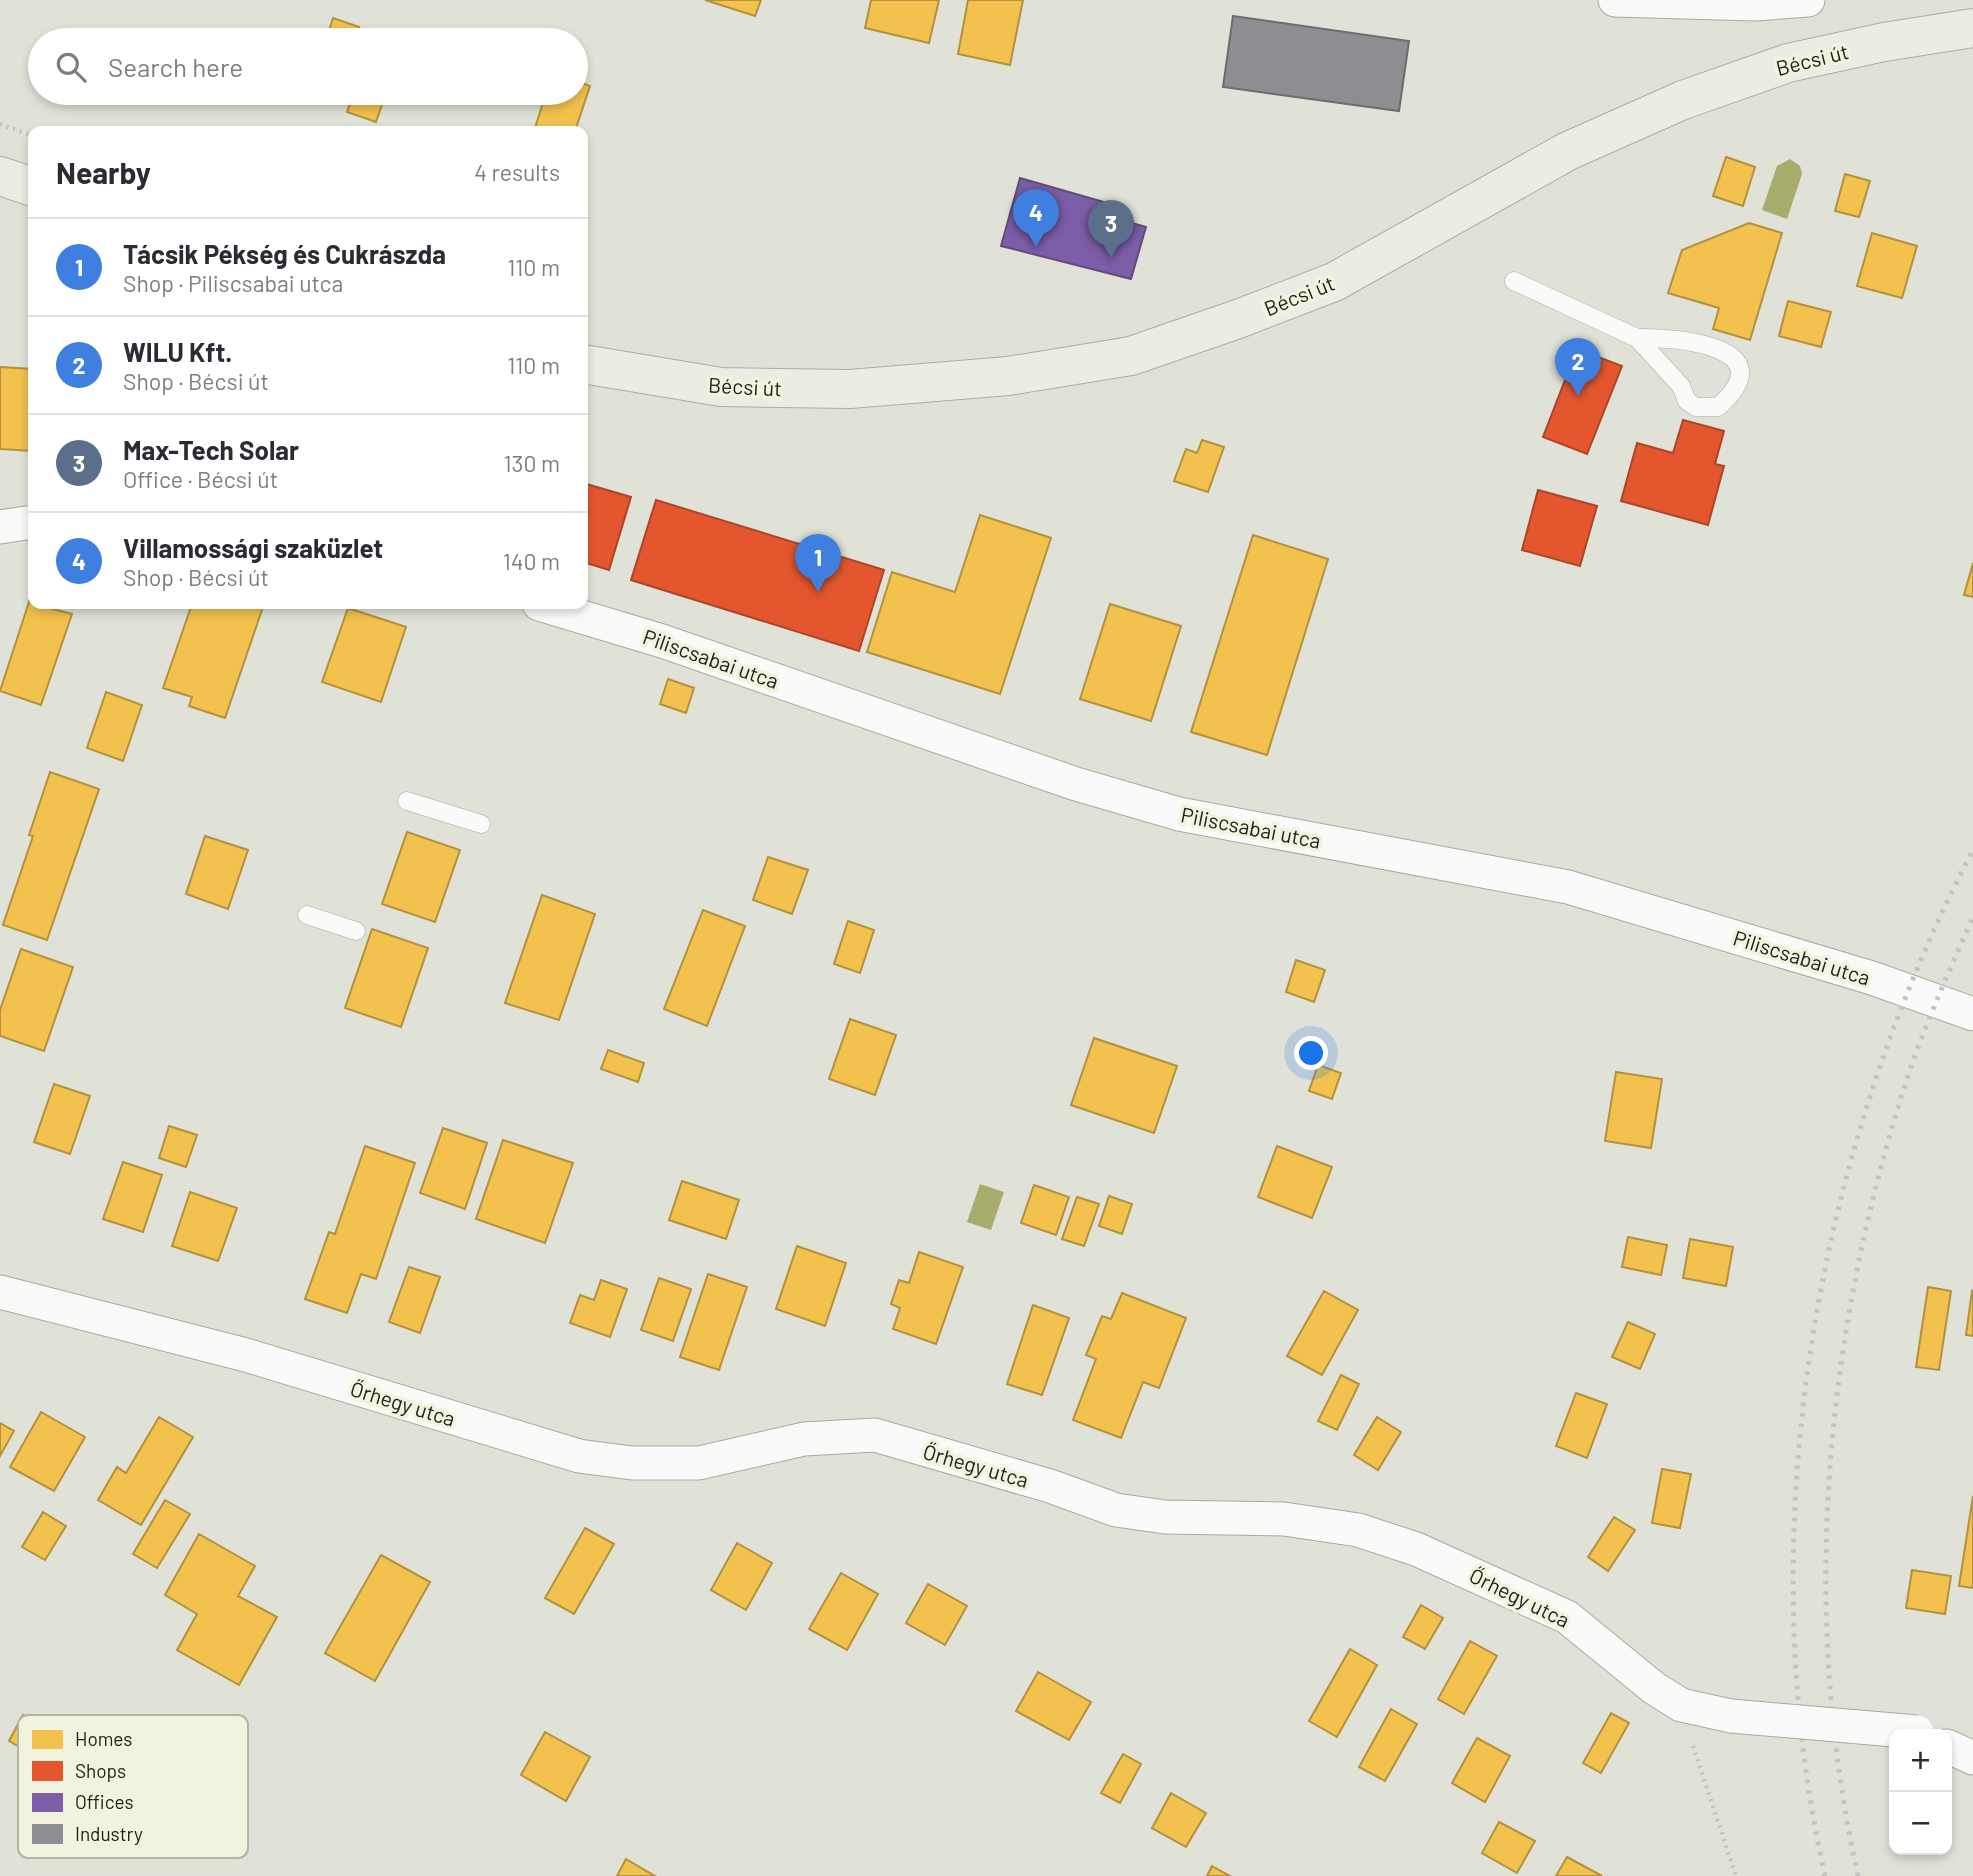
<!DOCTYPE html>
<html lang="en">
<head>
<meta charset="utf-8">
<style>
  body { margin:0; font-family:Barlow,sans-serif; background:#f7f7f7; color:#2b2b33 }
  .controls { position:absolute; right:21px; bottom:21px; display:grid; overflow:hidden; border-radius:14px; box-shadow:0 4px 10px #0003 }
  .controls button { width:63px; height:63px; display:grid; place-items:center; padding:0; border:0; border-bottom:2px solid #e1e1e2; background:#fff; color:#2b2b33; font:35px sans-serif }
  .you { position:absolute; left:1312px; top:1054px; width:24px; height:24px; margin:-18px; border:5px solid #fff; border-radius:50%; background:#1a73e8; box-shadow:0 0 0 10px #1a73e833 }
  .badge { display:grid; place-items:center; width:46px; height:46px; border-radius:50%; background:#ea580c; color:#fff; font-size:23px; font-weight:700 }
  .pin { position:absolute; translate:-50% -58px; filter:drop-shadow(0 2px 4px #0008) }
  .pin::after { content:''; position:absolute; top:37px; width:24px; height:21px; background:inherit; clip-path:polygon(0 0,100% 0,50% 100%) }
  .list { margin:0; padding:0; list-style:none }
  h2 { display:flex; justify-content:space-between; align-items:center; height:91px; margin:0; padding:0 28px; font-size:30px }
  h2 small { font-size:23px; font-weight:400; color:#7c7c81 }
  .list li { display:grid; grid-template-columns:46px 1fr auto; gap:21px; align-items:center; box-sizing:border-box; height:98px; padding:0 28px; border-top:2px solid #e1e1e2 }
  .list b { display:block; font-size:26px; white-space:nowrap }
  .list p { margin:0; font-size:23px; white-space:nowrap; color:#7c7c81 }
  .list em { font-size:23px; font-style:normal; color:#7c7c81 }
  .icon { flex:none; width:38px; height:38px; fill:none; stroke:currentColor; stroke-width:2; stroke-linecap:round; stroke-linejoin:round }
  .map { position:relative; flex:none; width:1973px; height:1876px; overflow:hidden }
  .search { position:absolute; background:#fff; box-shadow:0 4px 10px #0003; left:28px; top:28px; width:560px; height:77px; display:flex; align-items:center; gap:18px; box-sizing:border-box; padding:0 24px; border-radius:38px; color:#7c7c81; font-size:26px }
  .panel { position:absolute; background:#fff; box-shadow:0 4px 10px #0003; left:28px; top:126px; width:560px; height:483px; border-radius:14px }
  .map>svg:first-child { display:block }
</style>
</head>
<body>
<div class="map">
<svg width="1973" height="1876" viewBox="0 0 1973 1876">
  <rect width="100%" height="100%" fill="#e0e2d7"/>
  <path fill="#a8ac6c" d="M 1790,159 L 1800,166 L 1802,174 L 1787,219 L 1762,210 L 1777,166 Z
    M 980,1184 L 1004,1192 L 991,1230 L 967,1222 Z"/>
  <path fill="#f2c14e" stroke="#b3913e" stroke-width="2" d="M 705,0 L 761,0 L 755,16 Z
    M 871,0 L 939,0 L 929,43 L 865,28 Z
    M 968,0 L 1023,0 L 1010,65 L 958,54 Z
    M 333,18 L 359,27 L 355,40 L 326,40 Z
    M 576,81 L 590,86 L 575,131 L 534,131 L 546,93 L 576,93 Z
    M 354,93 L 386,93 L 376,122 L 347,112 Z
    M 1726,157 L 1755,167 L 1743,206 L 1713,196 Z
    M 1845,174 L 1870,181 L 1859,217 L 1835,211 Z
    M 1749,223 L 1782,233 L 1750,340 L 1713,329 L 1719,308 L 1668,293 L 1682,250 Z
    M 1872,233 L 1917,246 L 1902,298 L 1857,286 Z
    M 1788,301 L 1831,312 L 1821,347 L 1779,336 Z
    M 0,367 L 33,369 L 33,451 L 0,449 Z
    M 1202,440 L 1224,447 L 1208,492 L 1174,481 L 1186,449 L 1197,453 Z
    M 980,515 L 1051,538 L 1000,694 L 867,652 L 892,572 L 955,592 Z
    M 1253,535 L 1328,559 L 1267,755 L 1191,732 Z
    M 1973,563 L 1973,597 L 1964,595 Z
    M 30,599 L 33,604 L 72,614 L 41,705 L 0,691 Z
    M 192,604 L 264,604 L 225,718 L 189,706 L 192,697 L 163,688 Z
    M 1110,604 L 1181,626 L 1151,721 L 1080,699 Z
    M 348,608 L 406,627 L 381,702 L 322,682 Z
    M 668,679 L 694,688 L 686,713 L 660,704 Z
    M 106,692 L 142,705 L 123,761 L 87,748 Z
    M 50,772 L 99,789 L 47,940 L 3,925 L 33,836 L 29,835 Z
    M 407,832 L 460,850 L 435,922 L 382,904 Z
    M 205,836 L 248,850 L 228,909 L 186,894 Z
    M 768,857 L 808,870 L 792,914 L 753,900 Z
    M 542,895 L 595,914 L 559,1020 L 505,1003 Z
    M 703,910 L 745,926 L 707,1026 L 664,1009 Z
    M 848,921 L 874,930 L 860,973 L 834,964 Z
    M 372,929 L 428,948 L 401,1027 L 345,1008 Z
    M 21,949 L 73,967 L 44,1051 L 0,1036 L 0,1010 Z
    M 1296,960 L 1325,970 L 1314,1002 L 1286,992 Z
    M 850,1019 L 896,1035 L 875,1095 L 829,1079 Z
    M 1094,1038 L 1177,1066 L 1154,1133 L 1071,1105 Z
    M 608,1050 L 644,1063 L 638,1082 L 601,1069 Z
    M 1318,1065 L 1341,1073 L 1332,1099 L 1309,1091 Z
    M 1616,1072 L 1662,1079 L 1651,1148 L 1605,1141 Z
    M 54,1084 L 90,1096 L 70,1154 L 34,1142 Z
    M 169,1126 L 197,1135 L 186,1167 L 159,1158 Z
    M 443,1128 L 487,1143 L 465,1209 L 420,1193 Z
    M 503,1140 L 573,1163 L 545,1243 L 476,1219 Z
    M 365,1146 L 415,1163 L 376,1279 L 361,1274 L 347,1313 L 305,1299 L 329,1232 L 335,1234 Z
    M 1277,1146 L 1332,1167 L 1312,1218 L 1258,1197 Z
    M 123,1162 L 162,1175 L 143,1232 L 103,1219 Z
    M 682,1181 L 739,1200 L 726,1239 L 669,1220 Z
    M 1034,1185 L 1069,1197 L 1056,1235 L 1021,1223 Z
    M 190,1192 L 237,1208 L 218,1261 L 172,1246 Z
    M 1109,1196 L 1132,1204 L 1122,1234 L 1099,1226 Z
    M 1077,1197 L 1099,1204 L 1084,1246 L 1062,1239 Z
    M 1628,1237 L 1667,1245 L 1661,1275 L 1622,1267 Z
    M 1690,1239 L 1733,1247 L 1726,1286 L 1683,1278 Z
    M 797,1246 L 846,1263 L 825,1326 L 776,1309 Z
    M 919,1252 L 963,1267 L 936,1344 L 893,1329 L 900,1308 L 891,1304 L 899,1280 L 909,1283 Z
    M 409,1267 L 440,1277 L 420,1333 L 389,1322 Z
    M 708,1274 L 747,1287 L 719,1370 L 680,1357 Z
    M 659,1278 L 691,1289 L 673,1341 L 641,1330 Z
    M 601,1280 L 627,1289 L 610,1337 L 570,1323 L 580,1295 L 594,1300 Z
    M 1928,1287 L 1951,1291 L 1939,1370 L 1916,1367 Z
    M 1324,1291 L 1358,1310 L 1322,1375 L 1287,1356 Z
    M 1972,1291 L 1973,1292 L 1973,1336 L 1966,1335 Z
    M 1122,1293 L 1186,1318 L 1159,1388 L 1143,1382 L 1121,1438 L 1073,1420 L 1096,1359 L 1086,1355 L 1102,1316 L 1111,1319 Z
    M 1033,1305 L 1069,1318 L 1042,1395 L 1007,1384 Z
    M 1628,1322 L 1655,1334 L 1640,1369 L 1612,1357 Z
    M 1341,1375 L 1359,1384 L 1337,1430 L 1318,1421 Z
    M 1576,1393 L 1607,1404 L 1587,1458 L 1556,1446 Z
    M 41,1412 L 85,1437 L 54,1491 L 10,1467 Z
    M 159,1417 L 193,1437 L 141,1525 L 98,1500 L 117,1467 L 126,1473 Z
    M 1377,1417 L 1401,1432 L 1378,1470 L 1354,1455 Z
    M 0,1423 L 14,1431 L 0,1456 Z
    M 1662,1469 L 1691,1474 L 1680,1528 L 1652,1523 Z
    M 1973,1496 L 1973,1588 L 1959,1586 Z
    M 165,1500 L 190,1514 L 157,1568 L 133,1554 Z
    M 43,1512 L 66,1526 L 45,1560 L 22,1547 Z
    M 1614,1517 L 1635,1530 L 1608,1571 L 1588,1557 Z
    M 585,1528 L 614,1544 L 574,1614 L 545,1598 Z
    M 199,1534 L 255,1566 L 238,1596 L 277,1617 L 239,1685 L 177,1650 L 197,1614 L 165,1595 Z
    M 737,1543 L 772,1563 L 746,1610 L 711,1590 Z
    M 381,1555 L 430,1582 L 375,1681 L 325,1653 Z
    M 1912,1570 L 1951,1576 L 1945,1614 L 1906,1608 Z
    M 841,1573 L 878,1594 L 847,1650 L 809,1629 Z
    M 928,1584 L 967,1606 L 945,1645 L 906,1623 Z
    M 1421,1605 L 1443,1618 L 1425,1649 L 1403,1637 Z
    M 1470,1641 L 1497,1656 L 1464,1714 L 1438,1699 Z
    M 1350,1649 L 1377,1665 L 1337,1737 L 1309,1721 Z
    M 1038,1672 L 1091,1702 L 1069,1740 L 1016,1711 Z
    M 1391,1709 L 1417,1724 L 1385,1781 L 1359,1767 Z
    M 1611,1713 L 1629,1723 L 1601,1773 L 1583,1763 Z
    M 23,1715 L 58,1735 L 43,1761 L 9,1741 Z
    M 545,1732 L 590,1757 L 566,1801 L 521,1775 Z
    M 1477,1738 L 1510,1756 L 1485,1802 L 1452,1783 Z
    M 1123,1754 L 1141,1764 L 1120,1803 L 1101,1793 Z
    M 1171,1793 L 1206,1813 L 1186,1847 L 1152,1828 Z
    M 1499,1822 L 1535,1841 L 1517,1873 L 1482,1853 Z
    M 1567,1857 L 1602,1876 L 1556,1876 Z
    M 626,1859 L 655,1876 L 617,1876 Z
    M 1212,1866 L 1230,1876 L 1207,1876 Z"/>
  <path fill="#e4572e" stroke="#a94728" stroke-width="2" d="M 1577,349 L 1622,366 L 1587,454 L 1543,437 Z
    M 1683,420 L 1724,431 L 1715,464 L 1724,466 L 1708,525 L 1621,501 L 1637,443 L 1673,453 Z
    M 583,483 L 631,497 L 609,570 L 583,562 Z
    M 1538,490 L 1597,506 L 1580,566 L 1522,550 Z
    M 656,500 L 884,570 L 859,651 L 631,580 Z"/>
  <path fill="#7b5ea7" stroke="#604c7d" stroke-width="2" d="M 1020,178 L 1114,205 L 1110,217 L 1146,227 L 1131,279 L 1001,246 Z"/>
  <path fill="#8d8d92" stroke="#6c6d6e" stroke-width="2" d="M 1233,16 L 1409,41 L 1399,111 L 1223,87 Z"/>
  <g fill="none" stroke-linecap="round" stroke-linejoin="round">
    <g stroke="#a8aaa2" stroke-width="19">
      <path id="service" d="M 1514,281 L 1637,338 L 1681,386 L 1687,401 L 1696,407 L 1718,407 C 1786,347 1679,337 1637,338
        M 407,801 L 481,824
        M 307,915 L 356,931"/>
    </g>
    <g stroke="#a8aaa2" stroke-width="35">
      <path id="minor" d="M 1615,0 L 1756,4 L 1808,0
        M 0,527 L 33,522
        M 539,604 L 662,641 L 1076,784 L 1179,814 L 1568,887 L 1872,978 L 1973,1014
        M 0,1292 L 246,1355 L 579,1456 L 632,1463 L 699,1463 L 804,1439 L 875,1435 L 1050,1486 L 1116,1510 L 1165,1517 L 1284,1519 L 1358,1530 L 1416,1549 L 1567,1617 L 1654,1688 L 1681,1705 L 1731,1716
        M 1947,1746 L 1973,1758"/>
    </g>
    <g stroke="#acae9c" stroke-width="40">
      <path id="primary" d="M 0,176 L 33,187
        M 583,364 L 721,387 L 850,389 L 1008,376 L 1131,356 L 1238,319 L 1334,282 L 1568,151 L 1683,100 L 1788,63 L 1884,42 L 1973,28"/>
    </g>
    <path stroke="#c0c0bc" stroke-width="4.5" stroke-dasharray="2 5" stroke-linecap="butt" d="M 0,124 L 33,136
      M 1693,1746 L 1736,1876"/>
    <use href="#service" stroke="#fafbf9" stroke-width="18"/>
    <use href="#minor" stroke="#fafbf9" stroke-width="33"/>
    <use href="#primary" stroke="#ecece4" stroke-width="38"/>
    <path stroke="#c3c3c1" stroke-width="5" stroke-dasharray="3.5 7" stroke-linecap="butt" d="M 1825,1876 C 1749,1538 1813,1155 1973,850
      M 1858,1876 C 1801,1620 1823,1353 1899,1104 C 1918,1040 1946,978 1973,917"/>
    <g stroke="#a8aaa2" stroke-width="35" stroke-linecap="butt">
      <path id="minor-bridge" d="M 1731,1716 L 1917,1732"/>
    </g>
    <use href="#minor-bridge" stroke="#fafbf9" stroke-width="33"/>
  </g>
  <g text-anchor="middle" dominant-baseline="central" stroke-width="7" stroke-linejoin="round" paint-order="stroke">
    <g font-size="21" fill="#20211a" stroke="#f1f3df">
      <text transform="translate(1812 59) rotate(-14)">Bécsi út</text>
      <text transform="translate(1299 295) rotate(-22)">Bécsi út</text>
      <text transform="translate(745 386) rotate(3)">Bécsi út</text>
      <text transform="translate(711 658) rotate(19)">Piliscsabai utca</text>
      <text transform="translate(1251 827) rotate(11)">Piliscsabai utca</text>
      <text transform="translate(1802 957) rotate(17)">Piliscsabai utca</text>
      <text transform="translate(403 1403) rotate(17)">Őrhegy utca</text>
      <text transform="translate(976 1465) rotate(16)">Őrhegy utca</text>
      <text transform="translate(1520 1597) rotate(26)">Őrhegy utca</text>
    </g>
  </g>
  <rect x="18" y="1715" width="230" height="143" rx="10" fill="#f1f3df" stroke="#b2b4a4" stroke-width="2"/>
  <rect x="32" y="1730" width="31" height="19" fill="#f2c14e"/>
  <rect x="32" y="1761" width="31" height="20" fill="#e4572e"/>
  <rect x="32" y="1793" width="31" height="19" fill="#7b5ea7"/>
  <rect x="32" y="1824" width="31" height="20" fill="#8d8d92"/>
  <g font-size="19" fill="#20211a">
    <text x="75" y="1746">Homes</text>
    <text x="75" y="1778">Shops</text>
    <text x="75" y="1809">Offices</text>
    <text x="75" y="1841">Industry</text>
  </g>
</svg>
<div class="controls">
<button>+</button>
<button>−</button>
</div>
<div class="you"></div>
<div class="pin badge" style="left:818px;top:592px;background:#3f7fe0">1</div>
<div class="pin badge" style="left:1578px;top:396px;background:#3f7fe0">2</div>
<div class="pin badge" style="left:1111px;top:258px;background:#5c6f8a">3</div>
<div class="pin badge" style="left:1036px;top:247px;background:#3f7fe0">4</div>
<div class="search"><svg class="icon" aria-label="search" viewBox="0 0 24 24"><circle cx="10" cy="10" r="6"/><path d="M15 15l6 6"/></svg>Search here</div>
<section class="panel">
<h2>Nearby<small>4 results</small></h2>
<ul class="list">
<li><span class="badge" style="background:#3f7fe0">1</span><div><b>Tácsik Pékség és Cukrászda</b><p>Shop · Piliscsabai utca</p></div><em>110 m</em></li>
<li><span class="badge" style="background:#3f7fe0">2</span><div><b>WILU Kft.</b><p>Shop · Bécsi út</p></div><em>110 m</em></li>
<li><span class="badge" style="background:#5c6f8a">3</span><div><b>Max-Tech Solar</b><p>Office · Bécsi út</p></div><em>130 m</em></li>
<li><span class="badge" style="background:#3f7fe0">4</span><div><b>Villamossági szaküzlet</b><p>Shop · Bécsi út</p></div><em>140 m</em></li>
</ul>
</section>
</div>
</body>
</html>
